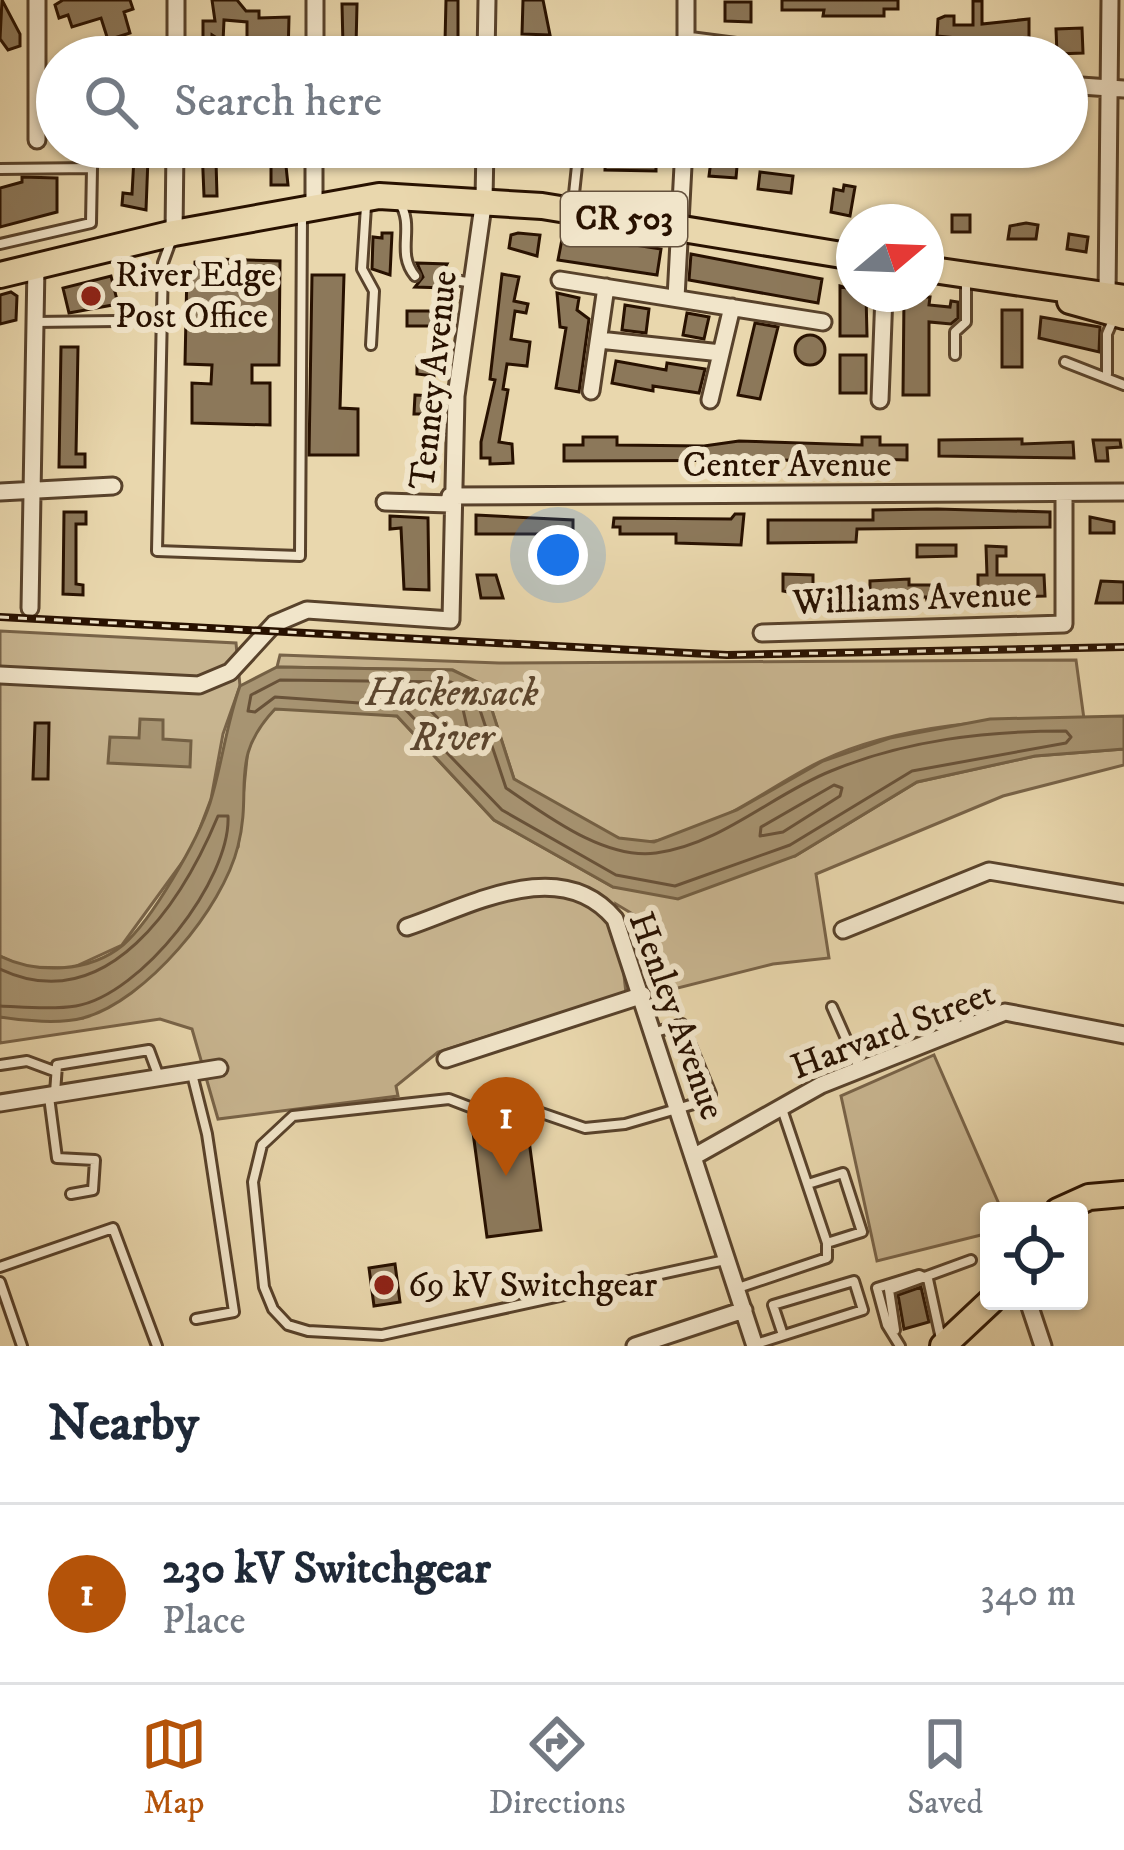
<!DOCTYPE html>
<html lang="en">
<head>
<meta charset="utf-8">
<style>
  body { margin:0; font-family:"IM FELL DW Pica",serif; background:#f6f6f7; color:#1f2937 }
  .controls { position:absolute; right:36px; bottom:36px; display:grid; overflow:hidden; border-radius:12px; box-shadow:0 3px 9px #0004 }
  .controls button { width:108px; height:108px; display:grid; place-items:center; padding:0; border:0; border-bottom:3px solid #e0e1e3; background:#fff; color:#1f2937; font:60px sans-serif }
  .compass { position:absolute; left:836px; top:204px; width:108px; height:108px; border-radius:50%; background:#fff; box-shadow:0 3px 9px #0004; rotate:71deg }
  .you { position:absolute; left:558px; top:555px; width:42px; height:42px; margin:-30px; border:9px solid #fff; border-radius:50%; background:#1a73e8; box-shadow:0 0 0 18px #1a73e833 }
  .badge { display:grid; place-items:center; width:78px; height:78px; border-radius:50%; background:#b45309; color:#fff; font-size:39px; font-weight:700 }
  .pin { position:absolute; translate:-50% -99px; filter:drop-shadow(0 3px 6px #0008) }
  .pin::after { content:''; position:absolute; top:63px; width:42px; height:36px; background:inherit; clip-path:polygon(0 0,100% 0,50% 100%) }
  .list { margin:0; padding:0; list-style:none }
  h2 { display:flex; justify-content:space-between; align-items:center; height:156px; margin:0; padding:0 48px; font-size:51px }
  h2 small { font-size:39px; font-weight:400; color:#747a83 }
  .list li { display:grid; grid-template-columns:78px 1fr auto; gap:36px; align-items:center; box-sizing:border-box; height:180px; padding:0 48px; border-top:3px solid #e0e1e3 }
  .list b { display:block; font-size:45px; white-space:nowrap }
  .list p { margin:0; font-size:39px; white-space:nowrap; color:#747a83 }
  .list em { font-size:39px; font-style:normal; color:#747a83 }
  .icon { flex:none; width:66px; height:66px; fill:none; stroke:currentColor; stroke-width:2; stroke-linecap:round; stroke-linejoin:round }
  .map { position:relative; flex:none; width:1124px; height:1346px; overflow:hidden }
  .search { position:absolute; background:#fff; box-shadow:0 3px 9px #0004; left:36px; right:36px; top:36px; height:132px; display:flex; align-items:center; gap:30px; box-sizing:border-box; padding:0 42px; border-radius:66px; color:#747a83; font-size:45px }
  .sheet { height:336px; background:#fff }
  nav { display:flex; justify-content:space-around; align-items:center; box-sizing:border-box; height:168px; border-top:3px solid #e0e1e3; background:#fff; font-size:33px; color:#747a83 }
  nav a { display:grid; justify-items:center; gap:6px }
  nav .on { color:#b45309 }
  .map>svg:first-child { display:block }
</style>
</head>
<body>
<div class="map">
<svg width="1124" height="1346" viewBox="0 0 1124 1346">
  <rect width="100%" height="100%" fill="#e9d7ad"/>
  <filter id="stains"><feTurbulence type="fractalNoise" baseFrequency=".00167" numOctaves="4"/><feColorMatrix values="0 0 0 0 .2 0 0 0 0 .09 0 0 0 0 .02 0 0 0 .5 -.17"/></filter>
  <radialGradient id="worn" r=".72"><stop offset=".6" stop-color="#630" stop-opacity="0"/><stop offset="1" stop-color="#630" stop-opacity=".3"/></radialGradient>
  <path fill="#c8b590" stroke="#786348" stroke-width="3" d="M 0,631 L 236,643 L 240,686 L 223,734 L 211,799 L 192,849 L 122,945 L 72,968 L 24,967 L 0,956 Z
    M 280,655 L 499,663 L 1076,660 L 1084,719 C 996,719 903,723 821,761 C 768,787 715,832 655,841 C 607,849 551,803 514,779 L 484,686 L 453,670 L 277,667 Z
    M 307,708 L 397,716 L 494,820 L 613,887 L 795,856 L 917,782 L 1035,756 L 1124,749 L 1124,765 L 1003,796 L 816,874 L 829,958 L 773,964 L 666,991 L 646,922 L 616,904 L 626,993 L 438,1052 L 396,1086 L 398,1096 L 218,1119 L 192,1029 L 160,1019 L 0,1043 L 0,1017 L 83,1018 L 238,847 L 249,738 L 274,709 Z
    M 934,1055 L 1002,1211 L 989,1211 L 989,1233 L 877,1261 L 841,1096 Z"/>
  <path fill="#a79472" stroke="#746044" stroke-width="3" d="M 277,667 L 452,670 L 484,685 L 514,779 L 619,838 L 654,842 L 737,810 L 823,761 L 890,738 L 990,719 L 1124,716 L 1124,749 L 1035,756 L 917,782 L 795,856 L 678,899 L 613,887 L 494,820 L 397,716 L 275,709 C 228,759 253,787 238,846 C 223,908 146,1001 83,1018 C 61,1024 23,1021 0,1017 L 0,956 C 37,974 89,973 123,945 C 152,920 198,840 210,803 C 222,765 226,725 240,686 Z
    M 140,719 L 163,720 L 163,739 L 191,741 L 190,767 L 108,763 L 110,737 L 139,738 Z"/>
  <g fill="none" stroke-linecap="round" stroke-linejoin="round">
    <path stroke="#685239" stroke-width="3" d="M 280,680 L 451,682 L 475,695 L 506,788 C 546,815 604,860 656,853 C 720,845 773,794 831,771 C 906,740 986,731 1066,731 L 1071,737 L 1066,743 L 912,771 L 790,845 L 675,886 L 616,875 L 502,810 L 402,706 L 275,697 L 255,712 L 248,711 L 251,695 Z
      M 430,697 L 462,705 L 471,744 L 463,744 L 426,706 Z
      M 834,785 L 842,788 L 840,796 L 783,832 L 760,836 L 761,827 Z
      M 0,969 C 108,1020 183,900 218,816 L 228,816 C 231,880 141,995 76,1006 C 52,1010 24,1007 0,1006"/>
  </g>
  <path fill="#8c785a" stroke="#281100" stroke-width="3" d="M 2,0 L 20,34 L 20,46 L 8,50 L 0,39 Z
    M 63,0 L 130,0 L 133,9 L 124,12 L 130,33 L 108,40 L 101,18 L 72,27 L 68,15 L 59,18 L 55,5 Z
    M 212,0 L 237,0 L 246,11 L 259,11 L 259,18 L 289,17 L 288,57 L 265,57 L 265,46 L 247,48 L 247,22 L 224,20 L 223,42 L 212,35 L 211,55 L 203,54 L 203,21 L 215,21 Z
    M 446,0 L 458,0 L 458,57 L 433,57 L 433,42 L 445,42 Z
    M 523,0 L 543,0 L 550,35 L 522,34 Z
    M 782,0 L 898,0 L 898,9 L 884,9 L 884,16 L 823,16 L 824,10 L 782,10 Z
    M 973,1 L 982,1 L 982,24 L 1029,19 L 1029,45 L 937,36 L 938,19 L 945,16 L 954,16 L 954,25 L 973,25 Z
    M 725,2 L 751,2 L 751,22 L 725,21 Z
    M 342,4 L 357,4 L 356,47 L 343,46 Z
    M 1082,28 L 1083,53 L 1057,54 L 1056,29 Z
    M 202,147 L 227,147 L 226,157 L 216,161 L 217,196 L 204,196 Z
    M 271,147 L 284,147 L 288,185 L 271,185 Z
    M 335,147 L 376,147 L 376,163 L 332,165 Z
    M 606,147 L 656,147 L 656,171 L 605,170 Z
    M 712,152 L 738,155 L 736,178 L 709,176 Z
    M 134,157 L 148,158 L 146,210 L 122,205 L 123,193 L 132,194 Z
    M 760,172 L 793,176 L 791,193 L 758,189 Z
    M 22,177 L 57,178 L 57,212 L 0,227 L 0,188 L 22,182 Z
    M 844,185 L 855,187 L 850,216 L 831,212 L 834,189 L 843,191 Z
    M 952,215 L 970,215 L 970,232 L 952,232 Z
    M 1026,223 L 1038,225 L 1036,239 L 1008,239 L 1010,226 Z
    M 382,233 L 392,233 L 390,275 L 372,269 L 373,237 L 382,238 Z
    M 518,233 L 540,235 L 537,256 L 509,248 L 511,235 Z
    M 563,234 L 661,249 L 657,275 L 558,260 Z
    M 1069,234 L 1088,237 L 1086,252 L 1067,249 Z
    M 691,254 L 822,279 L 818,303 L 689,280 Z
    M 217,259 L 280,261 L 279,365 L 252,365 L 252,383 L 270,383 L 270,425 L 192,423 L 192,383 L 211,384 L 212,365 L 185,364 L 187,269 L 195,269 L 195,262 Z
    M 417,263 L 447,264 L 439,279 L 446,288 L 415,287 L 423,277 Z
    M 502,274 L 519,277 L 514,301 L 528,304 L 526,313 L 515,311 L 511,339 L 530,342 L 527,366 L 507,364 L 503,389 L 508,390 L 499,442 L 512,444 L 513,463 L 490,464 L 490,458 L 481,458 L 481,442 L 495,380 L 490,379 Z
    M 312,275 L 344,275 L 340,408 L 358,409 L 358,455 L 309,455 Z
    M 111,276 L 118,304 L 69,313 L 63,288 Z
    M 840,286 L 866,294 L 867,336 L 840,336 Z
    M 11,292 L 17,296 L 16,320 L 0,324 L 0,295 Z
    M 557,293 L 579,298 L 577,310 L 589,319 L 579,392 L 556,388 L 566,328 L 560,327 Z
    M 904,297 L 930,297 L 929,305 L 950,307 L 951,301 L 958,302 L 958,318 L 951,324 L 929,322 L 929,395 L 903,395 Z
    M 625,305 L 649,309 L 646,333 L 622,330 Z
    M 1002,310 L 1022,310 L 1022,367 L 1002,367 Z
    M 407,311 L 435,311 L 434,326 L 407,326 Z
    M 687,313 L 709,317 L 704,339 L 683,335 Z
    M 1041,317 L 1100,327 L 1099,352 L 1039,338 Z
    M 755,323 L 778,327 L 760,399 L 738,395 Z
    M795 350a15 15 0 1 1 30 0a15 15 0 1 1-30 0Z
    M 61,347 L 78,347 L 76,454 L 85,454 L 85,467 L 59,467 Z
    M 840,355 L 866,355 L 866,393 L 840,393 Z
    M 417,358 L 434,358 L 434,376 L 417,374 Z
    M 616,361 L 666,370 L 667,363 L 705,369 L 699,393 L 653,386 L 653,391 L 612,383 Z
    M 415,395 L 432,396 L 431,414 L 414,414 Z
    M 583,437 L 617,437 L 617,445 L 704,446 L 739,441 L 862,445 L 862,437 L 880,437 L 880,445 L 907,445 L 907,460 L 829,458 L 829,465 L 810,466 L 810,460 L 564,461 L 564,445 L 583,445 Z
    M 1022,439 L 1022,444 L 1073,442 L 1074,458 L 939,456 L 939,440 Z
    M 1093,440 L 1120,440 L 1121,447 L 1107,448 L 1108,461 L 1096,461 Z
    M 937,509 L 1050,512 L 1050,527 L 857,529 L 856,542 L 768,543 L 768,520 L 873,520 L 873,510 Z
    M 64,512 L 86,512 L 86,524 L 76,524 L 76,584 L 83,585 L 83,595 L 63,594 Z
    M 735,514 L 744,514 L 741,545 L 676,543 L 676,534 L 620,534 L 620,527 L 613,527 L 614,518 L 731,519 Z
    M 476,515 L 573,520 L 573,534 L 476,534 Z
    M 390,516 L 428,518 L 429,590 L 404,589 L 401,528 L 390,529 Z
    M 1090,517 L 1114,522 L 1114,533 L 1090,533 Z
    M 917,545 L 956,545 L 956,556 L 917,557 Z
    M 986,546 L 1006,547 L 1006,556 L 997,556 L 997,575 L 1044,575 L 1045,596 L 978,598 L 978,575 L 987,575 Z
    M 783,574 L 813,575 L 813,597 L 783,591 Z
    M 477,575 L 496,575 L 503,598 L 481,598 Z
    M 909,579 L 909,585 L 938,585 L 938,592 L 968,591 L 969,605 L 928,604 L 926,597 L 870,597 L 870,581 Z
    M 1101,581 L 1124,582 L 1124,603 L 1096,603 Z
    M 850,596 L 851,611 L 824,608 L 824,597 Z
    M 35,723 L 49,723 L 48,779 L 33,779 Z
    M 526,1118 L 541,1230 L 487,1237 L 472,1125 Z
    M 395,1264 L 400,1302 L 374,1306 L 369,1268 Z
    M 921,1287 L 929,1322 L 904,1329 L 898,1295 Z"/>
  <g fill="none" stroke-linecap="round" stroke-linejoin="round">
    <g stroke="#58422b" stroke-width="14">
      <path id="service" d="M 0,169 L 92,168 L 91,223 L 0,244
        M 399,202 C 416,227 395,252 415,276
        M 573,203 L 579,147
        M 366,206 L 362,269 L 374,291 L 371,345
        M 171,241 L 163,263 L 157,551 L 300,556 L 302,216
        M 447,279 L 474,283
        M 34,322 L 117,321
        M 955,355 L 955,332 L 966,322 L 966,277
        M 1065,362 L 1124,385
        M 1107,374 L 1107,334 L 1114,318
        M 832,1007 L 859,1068
        M 656,1032 L 682,1024 L 711,1094 L 704,1101 L 625,1124 L 585,1128 L 527,1108 L 475,1109 L 449,1099 L 293,1116 L 262,1145 L 253,1182 L 264,1287 L 273,1309 L 288,1325 L 308,1331 L 382,1335 L 725,1260
        M 0,1065 L 27,1061 L 54,1071
        M 192,1074 L 207,1134 L 234,1312 L 196,1319
        M 55,1093 L 57,1065 L 149,1050 L 159,1077
        M 49,1097 L 57,1158 L 95,1160 L 93,1190 L 71,1194
        M 808,1184 L 843,1173 L 862,1232 L 827,1243
        M 0,1267 L 113,1228 L 157,1346
        M 0,1282 L 22,1346
        M 738,1288 L 827,1258 L 827,1243 L 781,1106
        M 895,1330 L 889,1290 L 971,1260
        M 756,1344 L 863,1310 L 854,1281 L 773,1305 L 783,1335
        M 900,1346 L 887,1325 L 877,1288 L 919,1275 L 928,1279 L 941,1339"/>
    </g>
    <g stroke="#58422b" stroke-width="21">
      <path id="minor" d="M 37,0 L 37,140
        M 686,40 L 818,57
        M 176,57 L 176,0
        M 315,57 L 315,0
        M 486,57 L 487,0
        M 686,57 L 686,0
        M 1067,85 L 1124,89
        M 314,206 L 314,147
        M 174,233 L 175,147
        M 560,280 L 823,322
        M 1107,296 L 1110,0
        M 676,298 L 684,147
        M 599,340 L 721,353
        M 591,391 L 606,287
        M 710,400 L 732,307
        M 880,400 L 884,294
        M 0,492 L 113,486
        M 450,496 L 1124,492
        M 385,502 L 450,504
        M 30,608 L 36,266
        M 762,633 L 1064,624 L 1064,494
        M 0,675 L 199,685 L 230,672 L 274,624 L 307,610 L 451,620 L 456,396 L 484,199 L 485,147
        M 407,927 C 472,905 561,854 615,919 L 755,1346
        M 843,930 L 989,871 L 1124,894
        M 446,1059 L 643,995
        M 0,1103 L 219,1068
        M 695,1156 L 821,1085 L 1005,1012 L 1124,1035
        M 1028,1301 L 1043,1346
        M 635,1346 L 744,1310"/>
    </g>
    <g stroke="#281100" stroke-width="30">
      <path id="primary" d="M 926,269 L 1124,298
        M 0,275 L 174,233 L 379,196 L 542,206 L 854,257
        M 1070,301 L 1124,316
        M 1058,1211 L 1089,1197 L 1124,1194
        M 943,1346 L 991,1301"/>
    </g>
    <use href="#service" stroke="#f1e5ca" stroke-width="8"/>
    <use href="#minor" stroke="#f1e5ca" stroke-width="15"/>
    <use href="#primary" stroke="#e9d7ad" stroke-width="24"/>
    <g stroke="#281100" stroke-width="8">
      <path id="rail" d="M 0,617 L 727,655 L 1124,647"/>
    </g>
    <use href="#rail" stroke="#f1e5ca" stroke-width="3" stroke-dasharray="9" stroke-linecap="butt"/>
  </g>
  <g fill="#8f2418" stroke="#f1e5ca" stroke-width="4.5">
    <circle cx="91" cy="296" r="12"/>
    <circle cx="384" cy="1285" r="12"/>
  </g>
  <g text-anchor="middle" dominant-baseline="central" stroke-width="12" stroke-linejoin="round" paint-order="stroke">
    <rect fill="#f1e5ca" stroke="#64513d" stroke-width="3" x="561" y="192" width="126" height="54" rx="9"/>
    <g font-size="33" font-weight="bold" fill="#281100">
      <text x="624" y="219">CR 503</text>
    </g>
    <g font-size="36" fill="#281100" stroke="#f1e5ca" text-anchor="start">
      <text x="115" y="275">River Edge<tspan x="115" dy="41">Post Office</tspan></text>
      <text x="408" y="1285">69 kV Switchgear</text>
    </g>
    <g font-size="36" fill="#281100" stroke="#f1e5ca">
      <text transform="translate(434 380) rotate(-84)">Tenney Avenue</text>
      <text x="787" y="465">Center Avenue</text>
      <text transform="translate(912 599) rotate(-2)">Williams Avenue</text>
      <text transform="translate(676 1016) rotate(70)">Henley Avenue</text>
      <text transform="translate(893 1031) rotate(-21)">Harvard Street</text>
    </g>
    <g font-size="39" font-style="italic" fill="#5b452e" stroke="#f1e5ca">
      <text x="452" y="693">Hackensack<tspan x="452" dy="45">River</tspan></text>
    </g>
  </g>
  <rect width="100%" height="100%" filter="url(#stains)"/>
  <rect width="100%" height="100%" fill="url(#worn)"/>
</svg>
<div class="controls">
<button><svg class="icon" aria-label="locate" viewBox="0 0 24 24"><circle cx="12" cy="12" r="6"/><path d="M12 2v4M12 18v4M2 12h4M18 12h4"/></svg></button>
</div>
<svg class="compass" viewBox="-18 -18 36 36"><path d="M0-13l5 13h-10z" fill="#e53935"/><path d="M0 13l5-13h-10z" fill="#747a83"/></svg>
<div class="you"></div>
<div class="pin badge" style="left:506px;top:1176px">1</div>
<div class="search"><svg class="icon" aria-label="search" viewBox="0 0 24 24"><circle cx="10" cy="10" r="6"/><path d="M15 15l6 6"/></svg>Search here</div>
</div>
<section class="sheet">
<h2>Nearby<small></small></h2>
<ul class="list">
<li><span class="badge">1</span><div><b>230 kV Switchgear</b><p>Place</p></div><em>340 m</em></li>
</ul>
</section>
<nav>
<a class="on"><svg class="icon" aria-label="map" viewBox="0 0 24 24"><path d="M3 6l6-2 6 2 6-2v14l-6 2-6-2-6 2zM9 4v14M15 6v14"/></svg>Map</a>
<a><svg class="icon" aria-label="directions" viewBox="0 0 24 24"><path d="M12 3l9 9-9 9-9-9zM9 14v-3h6M13 9l2 2-2 2"/></svg>Directions</a>
<a><svg class="icon" aria-label="saved" viewBox="0 0 24 24"><path d="M7 4h10v16l-5-4-5 4z"/></svg>Saved</a>
</nav>
</body>
</html>
